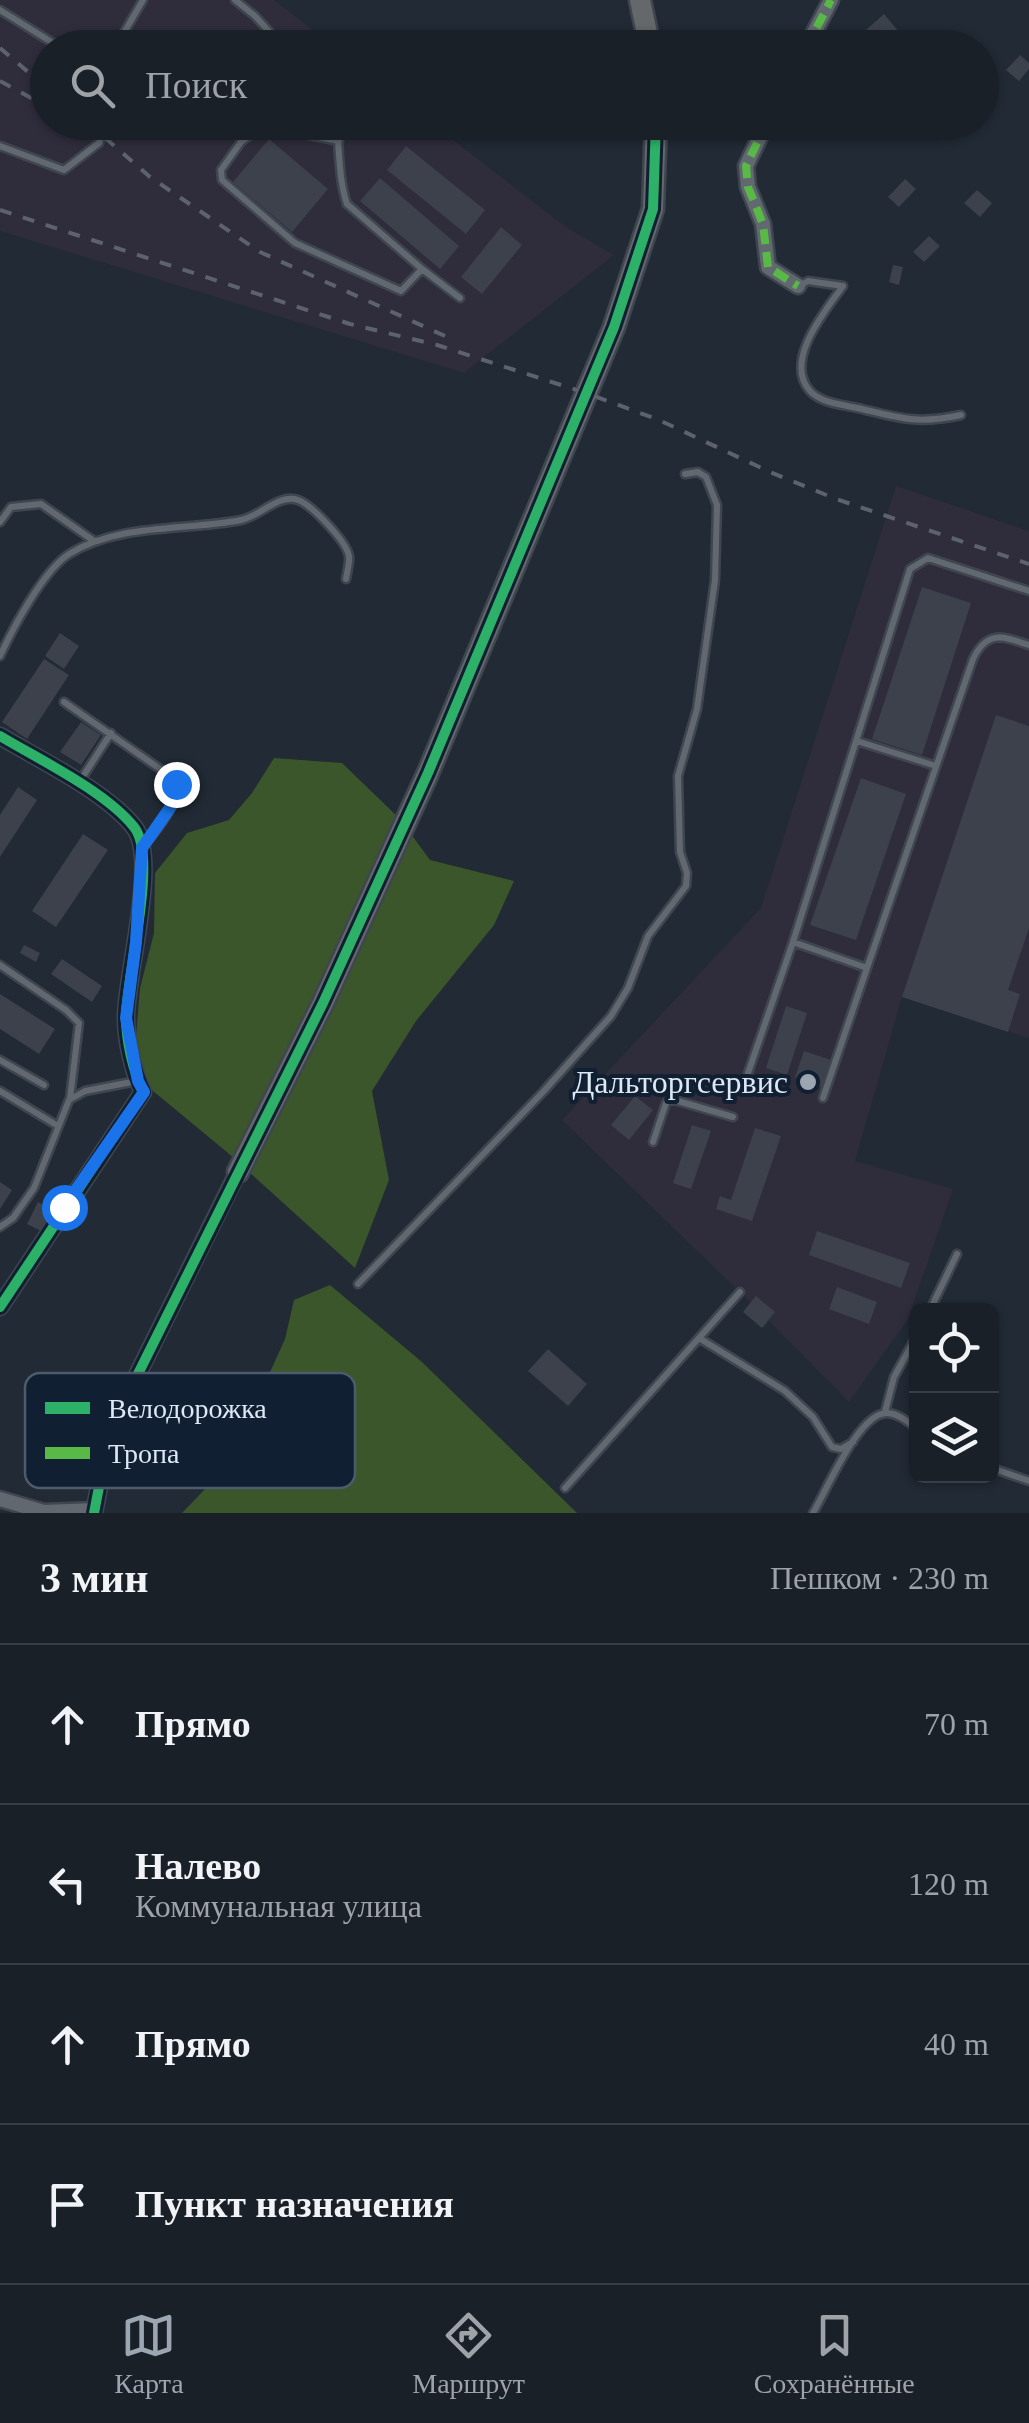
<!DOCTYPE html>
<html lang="ru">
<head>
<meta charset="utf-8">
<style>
  body { margin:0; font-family:"Times New Roman",serif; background:#222830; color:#f1f3f6 }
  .controls { position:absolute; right:30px; bottom:30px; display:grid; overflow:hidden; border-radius:15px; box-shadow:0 2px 8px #0004 }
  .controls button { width:90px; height:90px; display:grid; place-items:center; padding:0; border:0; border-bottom:2px solid #373e45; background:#192028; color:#f1f3f6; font:50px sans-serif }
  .stop { position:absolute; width:30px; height:30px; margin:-22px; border:8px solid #1a73e8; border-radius:50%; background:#fff }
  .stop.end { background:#1a73e8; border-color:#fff; box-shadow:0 2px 10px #0008 }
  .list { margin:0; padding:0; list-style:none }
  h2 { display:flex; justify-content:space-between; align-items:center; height:130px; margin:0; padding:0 40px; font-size:42px }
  h2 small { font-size:32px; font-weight:400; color:#9fa3a8 }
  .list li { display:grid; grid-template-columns:65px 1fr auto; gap:30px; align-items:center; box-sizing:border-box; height:160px; padding:0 40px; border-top:2px solid #373e45 }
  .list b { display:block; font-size:38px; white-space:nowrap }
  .list p { margin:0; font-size:32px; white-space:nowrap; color:#9fa3a8 }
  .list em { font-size:32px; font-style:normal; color:#9fa3a8 }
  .icon { flex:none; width:55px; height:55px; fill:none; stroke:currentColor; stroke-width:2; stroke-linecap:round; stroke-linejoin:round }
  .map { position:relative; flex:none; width:1029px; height:1513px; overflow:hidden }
  .search { position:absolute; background:#192028; box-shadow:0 2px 8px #0004; left:30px; right:30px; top:30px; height:110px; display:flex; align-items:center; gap:25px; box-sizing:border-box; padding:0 35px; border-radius:55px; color:#9fa3a8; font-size:38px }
  .sheet { height:770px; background:#192028 }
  nav { display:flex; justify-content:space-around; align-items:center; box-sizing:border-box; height:140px; border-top:2px solid #373e45; background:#192028; font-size:28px; color:#9fa3a8 }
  nav a { display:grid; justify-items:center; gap:5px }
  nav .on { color:#9ba6b2 }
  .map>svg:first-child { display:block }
</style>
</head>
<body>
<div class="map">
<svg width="1029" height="1513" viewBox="0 0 1029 1513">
  <rect width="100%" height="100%" fill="#212a35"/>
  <path fill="#2f2c3c" d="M 0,0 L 274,0 L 335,47 L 48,48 L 48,122 L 431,123 L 566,227 L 614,255 L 464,373 L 0,231 Z
    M 896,486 L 1029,531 L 1029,1038 L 902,997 L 855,1161 L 953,1189 L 908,1319 L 849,1402 L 769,1321 L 762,1328 L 743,1312 L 750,1302 L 562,1120 L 761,908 Z"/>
  <path fill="#3b562a" d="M 274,758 L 342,763 L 400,819 L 430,860 L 514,881 L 494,925 L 416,1021 L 372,1091 L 389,1180 L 355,1268 L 228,1153 L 147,1086 L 139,1064 L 136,1036 L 140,988 L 154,933 L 155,873 L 187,833 L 229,820 L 252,793 Z
    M 330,1285 L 422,1362 L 577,1513 L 182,1513 L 228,1465 L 285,1339 L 294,1300 Z"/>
  <path fill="#3c414b" d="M 884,14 L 900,33 L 884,48 L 851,48 L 849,45 Z
    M 1020,55 L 1029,63 L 1029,69 L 1019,81 L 1006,70 Z
    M 269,139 L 328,189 L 292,232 L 233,182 Z
    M 406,146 L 485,210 L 466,234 L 387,170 Z
    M 380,178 L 459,246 L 440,269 L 360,201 Z
    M 905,179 L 916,189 L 899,207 L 888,197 Z
    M 977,190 L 992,203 L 980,217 L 964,203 Z
    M 501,227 L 522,245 L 482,294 L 461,277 Z
    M 929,236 L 940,246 L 924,262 L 913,252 Z
    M 893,265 L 903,267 L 899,285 L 889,282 Z
    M 922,587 L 971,603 L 922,755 L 872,739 Z
    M 60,633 L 79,646 L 64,669 L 45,656 Z
    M 44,659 L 69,675 L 27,739 L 2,722 Z
    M 996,715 L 1029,726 L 1029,928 L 1008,990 L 1020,994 L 1008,1032 L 902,997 Z
    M 81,722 L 101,735 L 81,765 L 60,752 Z
    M 861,778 L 906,794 L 856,940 L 810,925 Z
    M 18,787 L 37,800 L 0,857 L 0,815 Z
    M 83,834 L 108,850 L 56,927 L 32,911 Z
    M 24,945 L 40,953 L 36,962 L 20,953 Z
    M 62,959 L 102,986 L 92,1002 L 51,974 Z
    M 0,994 L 55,1029 L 39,1054 L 0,1029 Z
    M 786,1006 L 807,1013 L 787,1075 L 766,1068 Z
    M 804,1051 L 831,1060 L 821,1087 L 795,1077 Z
    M 635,1096 L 653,1110 L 629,1140 L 611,1125 Z
    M 692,1125 L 711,1131 L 691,1189 L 673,1183 Z
    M 755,1128 L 781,1136 L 752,1221 L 716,1209 L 720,1196 L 731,1200 Z
    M 0,1182 L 12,1190 L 0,1209 Z
    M 38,1202 L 51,1209 L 41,1231 L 27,1224 Z
    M 817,1231 L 910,1263 L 901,1288 L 809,1255 Z
    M 837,1287 L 877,1302 L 869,1324 L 829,1309 Z
    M 756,1296 L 775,1312 L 762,1328 L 743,1312 Z
    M 548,1349 L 587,1384 L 568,1406 L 528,1371 Z"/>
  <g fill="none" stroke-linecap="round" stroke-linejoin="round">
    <g stroke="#3f464f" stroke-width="11">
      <path id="lane" d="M 235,0 L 255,16 L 284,48
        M 0,10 L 61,48
        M 115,48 L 143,0
        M 336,122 C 340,150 338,177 347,204 L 422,269 L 401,291 L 295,243 L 222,180 L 221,170 L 241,142 L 254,132 L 269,127 L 339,141
        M 0,146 L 64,170 L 99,143 L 106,122
        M 422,269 L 460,298
        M 799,286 L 808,281 L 843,286 C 826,310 783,361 810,391 C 822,404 846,405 862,409 C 903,419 919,424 961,415
        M 0,522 L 11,507 L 41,504 L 94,541
        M 0,656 C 13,628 43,571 69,554 C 119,523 185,531 241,520 C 259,517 279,493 298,500 C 312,505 346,541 349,556 C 350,562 347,572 346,579
        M 64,702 L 173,778 C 182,804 158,827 143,847
        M 857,741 L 936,766
        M 80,781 L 111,733
        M 793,942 L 910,569 L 928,558 L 1029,591
        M 0,965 L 66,1010 L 79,1023 L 70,1099
        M 0,1060 L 44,1085
        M 747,1076 L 793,942 L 867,968 L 973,659 C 987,630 1002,636 1029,645
        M 0,1091 L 58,1126
        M 823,1098 L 867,968
        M 653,1142 L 666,1103 L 671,1099 L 733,1117
        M 0,1227 L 13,1218 L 34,1188 L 69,1100 L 85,1091 L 137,1081
        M 358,1284 L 543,1092 L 611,1016 L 628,988 L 648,936 L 686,886 L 687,873 L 680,852 L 678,776 L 697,709 L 715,580 L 717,505 L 706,477 L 698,472 L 685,474
        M 930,1310 L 957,1254
        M 699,1338 L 785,1391 L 813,1417 L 832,1447 L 841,1449 L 853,1442
        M 885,1412 L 894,1377 L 916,1337
        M 992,1468 L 1029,1481
        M 565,1488 L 740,1292
        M 813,1513 C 827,1490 859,1411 888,1413 C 899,1414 908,1422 916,1428"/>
    </g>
    <g stroke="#3f464f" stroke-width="19">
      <path id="street" d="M 806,48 L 831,0
        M 767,122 L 746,166 L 748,187 L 763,224 L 768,267 L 798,286
        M 0,736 C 40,760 105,791 134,827 C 159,858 126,975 126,1017 C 126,1041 133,1071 143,1092 L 0,1307
        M 0,1499 L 44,1512 L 94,1510
        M 94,1513 L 110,1430 L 238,1172"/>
    </g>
    <g stroke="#3f464f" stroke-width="25">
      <path id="secondary" d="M 640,0 L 650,48
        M 238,1172 L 323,1003 L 428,773 L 614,327 L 653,209 L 656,122"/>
    </g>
    <use href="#lane" stroke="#626870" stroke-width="6"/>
    <use href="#street" stroke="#626870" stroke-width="14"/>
    <use href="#secondary" stroke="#64686b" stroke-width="20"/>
    <path stroke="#5c636c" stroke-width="4" stroke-dasharray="12 12" stroke-linecap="butt" d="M 0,48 L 48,89
      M 0,81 L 48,107
      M 87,122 L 150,177 L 260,252 L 445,336
      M 0,210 L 350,324 L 437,345 L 586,393 L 659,420 L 770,472 L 836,499 L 1029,564"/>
    <path stroke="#58b947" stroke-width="8" stroke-dasharray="15 8" stroke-linecap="butt" d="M 806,48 L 831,0
      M 767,122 L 746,166 L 748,187 L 763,224 L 768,267 L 798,286"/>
    <g stroke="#101f32" stroke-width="16">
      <path id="cycleway" d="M 0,736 C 40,760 105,791 134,827 C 159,858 126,975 126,1017 C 126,1041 133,1071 143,1092 L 0,1307
        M 94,1513 L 110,1430 L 323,1003 L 428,773 L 614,327 L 653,209 L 656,122"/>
    </g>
    <use href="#cycleway" stroke="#2db169" stroke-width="10"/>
  </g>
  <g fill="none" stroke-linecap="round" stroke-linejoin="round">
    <path stroke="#1a73e8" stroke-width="12" d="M 64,1207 L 144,1092 L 138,1081 L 126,1018 L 136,942 L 142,848 L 174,802 L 176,784"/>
  </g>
  <circle fill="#9ba6b2" stroke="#101f32" stroke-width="4" cx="808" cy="1082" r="10"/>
  <g text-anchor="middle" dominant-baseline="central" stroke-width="8" stroke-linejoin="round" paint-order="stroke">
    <g font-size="32" fill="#dde8f5" stroke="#101f32" text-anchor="end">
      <text x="788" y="1082">Дальторгсервис</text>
    </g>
  </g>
  <rect x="25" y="1373" width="330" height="115" rx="15" fill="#101f32" stroke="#4e5b6c" stroke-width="2.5"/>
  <rect x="45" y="1402" width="45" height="12" fill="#2db169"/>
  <rect x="45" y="1447" width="45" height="12" fill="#58b947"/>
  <g font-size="28" fill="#dde8f5">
    <text x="108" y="1418">Велодорожка</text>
    <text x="108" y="1463">Тропа</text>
  </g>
</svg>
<div class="controls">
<button><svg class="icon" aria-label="locate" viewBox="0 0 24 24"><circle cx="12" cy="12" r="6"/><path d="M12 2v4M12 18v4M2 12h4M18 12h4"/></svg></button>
<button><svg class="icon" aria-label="layers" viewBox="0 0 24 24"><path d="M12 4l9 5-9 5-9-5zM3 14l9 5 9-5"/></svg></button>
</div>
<div class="stop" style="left:64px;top:1207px"></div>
<div class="stop end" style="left:176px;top:784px"></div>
<div class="search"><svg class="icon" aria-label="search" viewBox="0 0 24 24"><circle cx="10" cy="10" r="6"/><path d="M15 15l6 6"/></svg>Поиск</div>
</div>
<section class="sheet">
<h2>3 мин<small>Пешком · 230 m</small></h2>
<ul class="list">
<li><svg class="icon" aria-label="ahead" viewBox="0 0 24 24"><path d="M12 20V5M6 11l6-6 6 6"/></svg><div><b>Прямо</b></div><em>70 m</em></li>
<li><svg class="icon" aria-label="left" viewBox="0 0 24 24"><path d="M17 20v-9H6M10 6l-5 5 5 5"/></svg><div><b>Налево</b><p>Коммунальная улица</p></div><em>120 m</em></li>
<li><svg class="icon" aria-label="ahead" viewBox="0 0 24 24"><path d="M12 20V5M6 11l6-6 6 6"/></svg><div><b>Прямо</b></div><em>40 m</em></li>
<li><svg class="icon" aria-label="arrive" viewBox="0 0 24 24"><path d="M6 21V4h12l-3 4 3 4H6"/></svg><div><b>Пункт назначения</b></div></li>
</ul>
</section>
<nav>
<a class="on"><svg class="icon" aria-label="map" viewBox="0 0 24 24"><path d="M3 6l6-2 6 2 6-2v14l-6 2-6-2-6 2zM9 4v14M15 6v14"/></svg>Карта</a>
<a><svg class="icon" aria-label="directions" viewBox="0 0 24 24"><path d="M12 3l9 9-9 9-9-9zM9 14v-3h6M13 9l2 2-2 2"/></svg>Маршрут</a>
<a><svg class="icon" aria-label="saved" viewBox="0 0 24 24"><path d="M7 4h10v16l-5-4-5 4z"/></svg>Сохранённые</a>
</nav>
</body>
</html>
